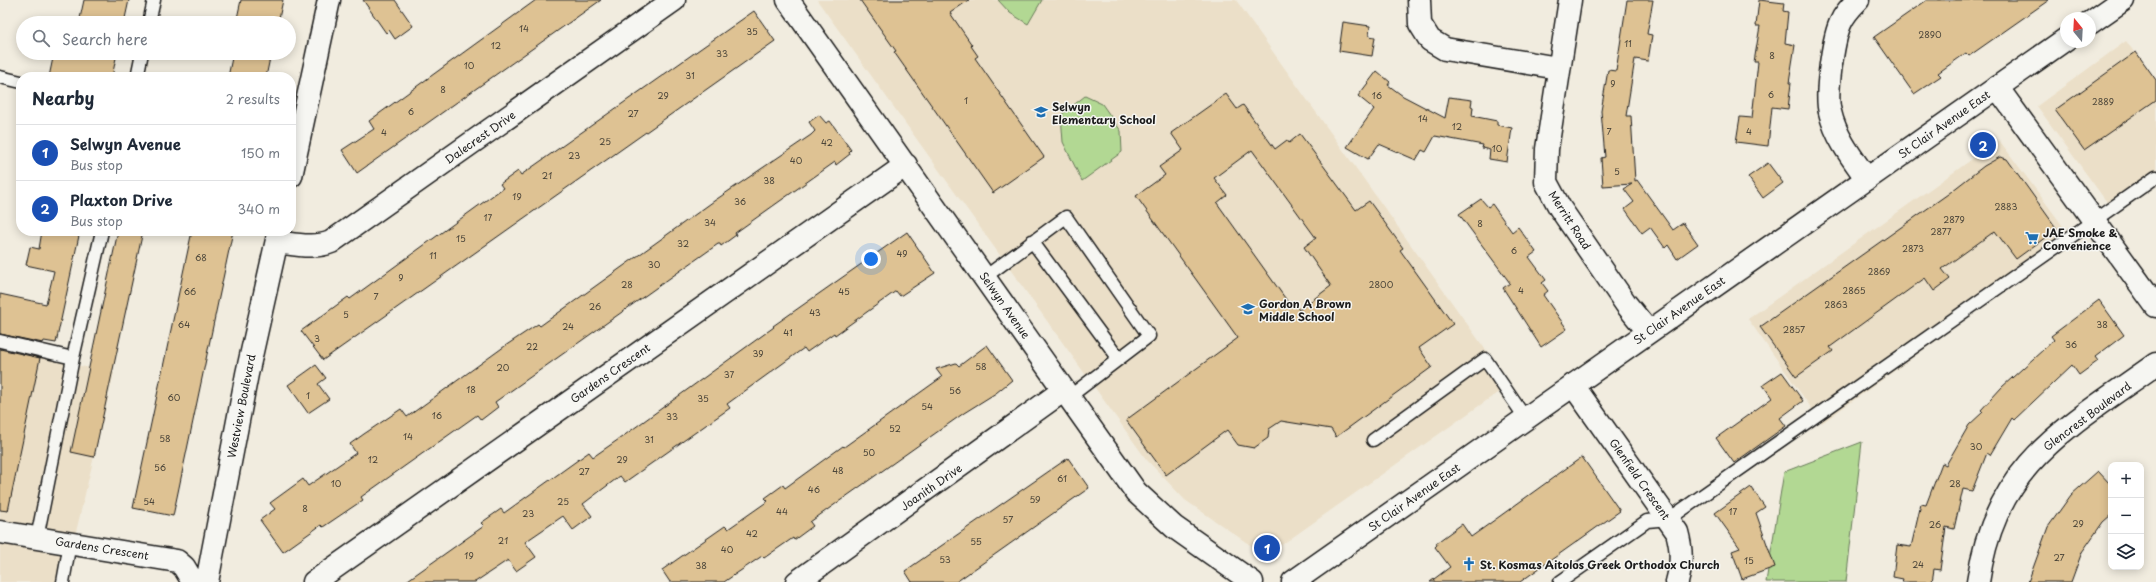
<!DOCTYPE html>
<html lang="en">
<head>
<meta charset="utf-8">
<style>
  body { margin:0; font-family:"Playpen Sans",sans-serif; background:#f2f2f3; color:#1f2937 }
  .controls { position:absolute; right:12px; bottom:12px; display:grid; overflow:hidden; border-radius:8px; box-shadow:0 2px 10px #0003 }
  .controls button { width:36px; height:36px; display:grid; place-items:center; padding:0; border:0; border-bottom:1px solid #e0e1e3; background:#fff; color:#1f2937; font:20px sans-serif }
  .compass { position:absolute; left:2060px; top:12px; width:36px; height:36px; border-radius:50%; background:#fff; box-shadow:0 2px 10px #0003; rotate:342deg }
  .you { position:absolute; left:871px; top:259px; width:14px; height:14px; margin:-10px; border:3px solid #fff; border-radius:50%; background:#1a73e8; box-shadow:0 0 0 6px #1a73e833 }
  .badge { display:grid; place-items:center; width:26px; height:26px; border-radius:50%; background:#1f6fb2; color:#fff; font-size:13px; font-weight:700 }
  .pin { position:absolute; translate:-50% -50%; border:2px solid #fff; box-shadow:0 1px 4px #0006 }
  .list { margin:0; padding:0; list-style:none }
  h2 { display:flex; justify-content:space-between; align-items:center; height:52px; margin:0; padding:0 16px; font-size:17px }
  h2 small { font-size:13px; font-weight:400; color:#747a83 }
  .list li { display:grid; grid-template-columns:26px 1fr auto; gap:12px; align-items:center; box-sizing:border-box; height:56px; padding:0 16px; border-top:1px solid #e0e1e3 }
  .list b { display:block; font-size:15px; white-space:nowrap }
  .list p { margin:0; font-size:13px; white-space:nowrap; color:#747a83 }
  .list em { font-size:13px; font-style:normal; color:#747a83 }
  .icon { flex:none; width:22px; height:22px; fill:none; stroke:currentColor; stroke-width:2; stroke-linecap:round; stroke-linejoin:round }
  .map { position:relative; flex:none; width:2156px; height:582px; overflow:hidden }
  .search { position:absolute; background:#fff; box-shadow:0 2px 10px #0003; left:16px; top:16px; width:280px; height:44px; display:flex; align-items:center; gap:10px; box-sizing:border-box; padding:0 14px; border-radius:22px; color:#747a83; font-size:15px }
  .panel { position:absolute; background:#fff; box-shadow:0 2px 10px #0003; left:16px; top:72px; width:280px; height:164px; border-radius:16px }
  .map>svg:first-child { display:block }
</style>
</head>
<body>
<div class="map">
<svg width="2156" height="582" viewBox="0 0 2156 582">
  <rect width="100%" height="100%" fill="#f1ecdf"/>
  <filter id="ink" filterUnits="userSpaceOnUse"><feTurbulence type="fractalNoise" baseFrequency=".025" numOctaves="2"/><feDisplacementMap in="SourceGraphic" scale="8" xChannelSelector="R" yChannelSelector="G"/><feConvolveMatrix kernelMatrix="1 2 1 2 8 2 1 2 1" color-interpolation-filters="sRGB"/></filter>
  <g filter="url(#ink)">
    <path fill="#ebdfc8" d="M 817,0 L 1236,0 L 1510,384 L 1266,556 L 1185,500 L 1146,459 Z
      M 2126,41 L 2156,82 L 2156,182 L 2114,212 L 2037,106 Z
      M 1999,140 L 2074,241 L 1822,423 L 1748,319 Z
      M 0,349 L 114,373 L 64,582 L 0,582 Z"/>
    <path fill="#b2d893" stroke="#677a58" d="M 998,0 L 1042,0 L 1028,24 L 1010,13 Z
      M 1085,96 L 1102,104 L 1121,131 L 1122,152 L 1082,181 L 1063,142 L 1061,115 Z
      M 1862,442 L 1846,582 L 1766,582 L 1784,472 Z"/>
    <path fill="#dec293" stroke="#1c1c1c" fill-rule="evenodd" d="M 84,0 L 129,0 L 124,23 L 79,23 Z
      M 241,0 L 283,0 L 278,23 L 236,23 Z
      M 363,0 L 395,0 L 413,26 L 395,39 L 389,30 L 386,33 Z
      M 536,0 L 601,0 L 357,173 L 342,150 L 374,129 L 369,121 Z
      M 860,0 L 969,0 L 950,13 L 972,45 L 971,46 L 978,56 L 975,58 L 1044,157 L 993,193 L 894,52 L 896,51 Z
      M 1627,0 L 1653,0 L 1647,34 L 1652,35 L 1648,61 L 1635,59 L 1626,116 L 1631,116 L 1635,181 L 1637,180 L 1673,230 L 1683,223 L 1698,244 L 1677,259 L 1668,245 L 1665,248 L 1650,227 L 1642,233 L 1625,209 L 1634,202 L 1624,189 L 1632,184 L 1603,186 L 1601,158 L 1605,157 L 1601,111 L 1608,70 L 1616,71 Z
      M 1759,0 L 1784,3 L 1783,11 L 1788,12 L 1785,43 L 1795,45 L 1789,83 L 1791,83 L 1788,109 L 1772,107 L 1768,146 L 1736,142 L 1740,117 L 1752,118 L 1758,62 L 1754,62 L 1760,26 L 1756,26 Z
      M 1927,0 L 2049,0 L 1969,56 L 1966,53 L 1938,73 L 1941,76 L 1914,94 L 1874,37 Z
      M 754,11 L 775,41 L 323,360 L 301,331 L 348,297 L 350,299 L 503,188 L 500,184 L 518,171 L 521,175 Z
      M 1343,22 L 1370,26 L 1369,36 L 1375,37 L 1372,56 L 1339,51 Z
      M 2136,52 L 2156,80 L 2156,100 L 2084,150 L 2055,110 Z
      M 54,53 L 117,53 L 112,77 L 49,77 Z
      M 233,53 L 271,53 L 266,77 L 228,77 Z
      M 1377,71 L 1390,82 L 1388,85 L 1403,96 L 1445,118 L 1449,97 L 1472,100 L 1471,106 L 1473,107 L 1472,116 L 1497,121 L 1497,125 L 1512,128 L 1507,162 L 1489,159 L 1490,150 L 1482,148 L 1483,145 L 1435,136 L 1426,152 L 1422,150 L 1416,160 L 1379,144 L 1368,159 L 1347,147 L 1374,109 L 1358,96 Z
      M 1226,94 L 1237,109 L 1243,105 L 1275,149 L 1287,140 L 1289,143 L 1300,134 L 1356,210 L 1369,201 L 1403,248 L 1400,250 L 1453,324 L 1419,348 L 1432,367 L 1336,437 L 1331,429 L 1281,421 L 1269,429 L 1268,438 L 1254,448 L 1238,445 L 1227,430 L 1166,475 L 1126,420 L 1238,338 L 1136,196 L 1165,175 L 1159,167 L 1183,150 L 1171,133 ZM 1252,150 L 1316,238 L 1304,247 L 1331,286 L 1299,310 L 1294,303 L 1290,305 L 1217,203 L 1227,195 L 1214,178 Z
      M 819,115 L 826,123 L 830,121 L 851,150 L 849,152 L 850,154 L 836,165 L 835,162 L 735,233 L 736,235 L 721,246 L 720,244 L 718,244 L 495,402 L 498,407 L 481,420 L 477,415 L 361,497 L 363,500 L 323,527 L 321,525 L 283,552 L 260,520 L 275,509 L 270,503 L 303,479 L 308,486 L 356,453 L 350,444 L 364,434 L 401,409 L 407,417 L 505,346 L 538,324 L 540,326 L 714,201 L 811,135 L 815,131 L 809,122 Z
      M 2000,157 L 2007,159 L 2057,229 L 2016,259 L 1995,231 L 1942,269 L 1950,279 L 1934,291 L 1925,278 L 1830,347 L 1833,351 L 1796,377 L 1760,327 L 1948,194 L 1984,166 Z
      M 1768,163 L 1783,183 L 1763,198 L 1748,177 Z
      M 1481,199 L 1488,207 L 1492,204 L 1512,232 L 1518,227 L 1536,252 L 1529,257 L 1546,280 L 1542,283 L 1548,291 L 1543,295 L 1567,329 L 1541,347 L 1503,288 L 1510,283 L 1459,214 Z
      M 42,231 L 80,231 L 56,343 L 44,341 L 43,343 L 0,334 L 0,294 L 46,304 L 54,271 L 26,265 L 30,247 L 39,249 Z
      M 118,231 L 143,231 L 94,457 L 71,452 Z
      M 192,231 L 233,231 L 173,516 L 133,508 Z
      M 907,232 L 935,273 L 900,296 L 896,291 L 835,335 L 834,333 L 807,352 L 804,348 L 727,404 L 730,408 L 625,482 L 620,476 L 583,504 L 592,516 L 573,530 L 563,516 L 525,542 L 536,557 L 516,571 L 508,560 L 475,582 L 405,582 L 484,526 L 481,523 L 501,509 L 504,513 L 589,452 L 593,457 L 622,437 L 774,327 L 773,326 Z
      M 2099,300 L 2124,335 L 2095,357 L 2098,361 L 2079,375 L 2072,365 L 2014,420 L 2012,418 L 1990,455 L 1987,453 L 1972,491 L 1963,489 L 1954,529 L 1946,527 L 1940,570 L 1934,569 L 1932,582 L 1902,582 L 1903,579 L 1893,577 L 1897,545 L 1911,547 L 1921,504 L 1926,505 L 1942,463 L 1946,465 L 1969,425 L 1983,412 L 1981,410 L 2002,387 L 2054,340 L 2051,336 Z
      M 987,345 L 1012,380 L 996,393 L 964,413 L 810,522 L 813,526 L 794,540 L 793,538 L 764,558 L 762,556 L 724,582 L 670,582 L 662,570 L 725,526 L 728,529 L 768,501 L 765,498 L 783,485 L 785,488 L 843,446 L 844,447 L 942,377 L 936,369 L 956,363 L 959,366 Z
      M 0,349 L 40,358 L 8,511 L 0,510 Z
      M 316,365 L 326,378 L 318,384 L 329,399 L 308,413 L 288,385 Z
      M 1782,372 L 1803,401 L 1780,418 L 1786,426 L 1734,463 L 1716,438 L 1772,398 L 1763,385 Z
      M 1582,457 L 1620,511 L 1520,582 L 1430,582 L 1450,567 L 1435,547 L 1437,545 L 1436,543 L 1462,524 L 1471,537 Z
      M 1068,458 L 1089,488 L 956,582 L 912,582 L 905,571 Z
      M 2098,471 L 2111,485 L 2111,515 L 2103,522 L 2082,552 L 2071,582 L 2028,582 L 2048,527 L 2071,495 Z
      M 1751,487 L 1765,507 L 1756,513 L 1775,567 L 1742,579 L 1732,551 L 1740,548 L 1715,513 Z"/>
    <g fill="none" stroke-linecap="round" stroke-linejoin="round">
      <g stroke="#1c1c1c" stroke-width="15">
        <path id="lane" d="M 149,23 L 154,0
          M 0,77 L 21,82
          M 137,77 L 142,53
          M 1032,241 L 1119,359
          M 985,277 L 1066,217 L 1149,336 L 1069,397
          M 0,341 L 73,358 L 37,538
          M 73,358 L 102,231
          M 1373,440 L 1485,359 L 1526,419
          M 63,582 L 70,543
          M 1560,582 L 1647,521 L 1669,519 L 2156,177"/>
      </g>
      <g stroke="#1c1c1c" stroke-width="25">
        <path id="street" d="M 788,0 L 1136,492 L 1174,527 L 1252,582
          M 1419,0 L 1420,24 L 1430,40 L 1445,49 L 1558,68
          M 1570,0 L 1547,149 L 1546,182 L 1560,208 L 1626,304 L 1648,331
          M 1858,0 C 1851,7 1844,14 1840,24 C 1833,41 1825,95 1830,112 C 1836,138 1852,158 1867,179
          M 1997,87 L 2156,306
          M 291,176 L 329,0
          M 277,242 C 294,244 314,249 331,242 L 674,0
          M 1573,385 L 1677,532 C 1682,550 1682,564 1677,582
          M 0,532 L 177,561 L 184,567 L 193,582
          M 207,582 L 247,374 L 279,231
          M 314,582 L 906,165
          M 797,582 L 1064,390
          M 1978,582 C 1995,463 2067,428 2156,364"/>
      </g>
      <g stroke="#1c1c1c" stroke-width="25">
        <path id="secondary" d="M 2090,23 L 2123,0
          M 1293,582 L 2066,39"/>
      </g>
      <use href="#lane" stroke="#f6f6f2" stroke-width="12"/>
      <use href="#street" stroke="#f6f6f2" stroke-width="22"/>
      <use href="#secondary" stroke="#f6f6f2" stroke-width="22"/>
    </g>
  </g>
  <defs>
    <g id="school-bare" transform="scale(1.08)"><path d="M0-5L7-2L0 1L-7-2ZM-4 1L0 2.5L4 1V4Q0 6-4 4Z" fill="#1f6fb2" stroke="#f6f6f2" stroke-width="2.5" paint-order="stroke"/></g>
    <g id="supermarket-bare" transform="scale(1.08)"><path d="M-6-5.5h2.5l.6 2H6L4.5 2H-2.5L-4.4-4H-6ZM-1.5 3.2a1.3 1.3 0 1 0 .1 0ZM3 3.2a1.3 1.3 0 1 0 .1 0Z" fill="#1f6fb2" stroke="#f6f6f2" stroke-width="2.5" paint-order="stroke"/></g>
    <g id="church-bare" transform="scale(1.08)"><path d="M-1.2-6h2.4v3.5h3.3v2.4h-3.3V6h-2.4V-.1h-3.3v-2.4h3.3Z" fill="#1f6fb2" stroke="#f6f6f2" stroke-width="2.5" paint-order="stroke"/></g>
  </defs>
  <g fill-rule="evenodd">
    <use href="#school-bare" x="1041" y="112"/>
    <use href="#supermarket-bare" x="2032" y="238"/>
    <use href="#school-bare" x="1248" y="309"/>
    <use href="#church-bare" x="1469" y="564"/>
  </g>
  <g text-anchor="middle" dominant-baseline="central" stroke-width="3" stroke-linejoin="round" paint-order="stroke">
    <g font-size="9" fill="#4c463a">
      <text x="524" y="28">14</text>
      <text x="752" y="31">35</text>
      <text x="1930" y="34">2890</text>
      <text x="1628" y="43">11</text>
      <text x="496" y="45">12</text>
      <text x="722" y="53">33</text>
      <text x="1772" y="55">8</text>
      <text x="469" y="65">10</text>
      <text x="690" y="75">31</text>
      <text x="1613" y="83">9</text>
      <text x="443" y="89">8</text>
      <text x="1771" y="94">6</text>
      <text x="663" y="95">29</text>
      <text x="1377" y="95">16</text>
      <text x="966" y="100">1</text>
      <text x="2103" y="101">2889</text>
      <text x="411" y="111">6</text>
      <text x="633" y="113">27</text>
      <text x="1423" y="118">14</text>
      <text x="1457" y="126">12</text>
      <text x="1609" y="131">7</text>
      <text x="1749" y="131">4</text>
      <text x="384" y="132">4</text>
      <text x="605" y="141">25</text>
      <text x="827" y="142">42</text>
      <text x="1497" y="148">10</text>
      <text x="574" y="155">23</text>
      <text x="796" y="160">40</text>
      <text x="1617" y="171">5</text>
      <text x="547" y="175">21</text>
      <text x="769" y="180">38</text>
      <text x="517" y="196">19</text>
      <text x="740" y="201">36</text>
      <text x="2006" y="206">2883</text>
      <text x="488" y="217">17</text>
      <text x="1954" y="219">2879</text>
      <text x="710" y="222">34</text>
      <text x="1480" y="223">8</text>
      <text x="1941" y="231">2877</text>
      <text x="461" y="238">15</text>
      <text x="683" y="243">32</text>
      <text x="1913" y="248">2873</text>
      <text x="1514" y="250">6</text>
      <text x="902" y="253">49</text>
      <text x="433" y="255">11</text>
      <text x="201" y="257">68</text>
      <text x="654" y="264">30</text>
      <text x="1879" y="271">2869</text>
      <text x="401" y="277">9</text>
      <text x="627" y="284">28</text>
      <text x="1381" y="284">2800</text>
      <text x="1521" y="290">4</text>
      <text x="1854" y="290">2865</text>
      <text x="190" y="291">66</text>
      <text x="844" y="291">45</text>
      <text x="376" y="296">7</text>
      <text x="1836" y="304">2863</text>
      <text x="595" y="306">26</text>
      <text x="815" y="312">43</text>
      <text x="346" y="314">5</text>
      <text x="184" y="324">64</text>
      <text x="2102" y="324">38</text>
      <text x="568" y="326">24</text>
      <text x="1794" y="329">2857</text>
      <text x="788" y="332">41</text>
      <text x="317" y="338">3</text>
      <text x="2071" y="344">36</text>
      <text x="532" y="346">22</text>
      <text x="758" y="353">39</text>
      <text x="981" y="366">58</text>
      <text x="503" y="367">20</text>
      <text x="729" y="374">37</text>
      <text x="471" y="389">18</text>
      <text x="955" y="390">56</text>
      <text x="308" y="395">1</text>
      <text x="174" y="397">60</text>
      <text x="703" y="398">35</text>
      <text x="927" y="406">54</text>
      <text x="437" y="415">16</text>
      <text x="672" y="416">33</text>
      <text x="895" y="428">52</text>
      <text x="408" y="436">14</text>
      <text x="165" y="438">58</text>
      <text x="649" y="439">31</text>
      <text x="1976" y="446">30</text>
      <text x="869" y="452">50</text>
      <text x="373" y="459">12</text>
      <text x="622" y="459">29</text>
      <text x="160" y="467">56</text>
      <text x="838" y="470">48</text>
      <text x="584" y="471">27</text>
      <text x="1062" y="478">61</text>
      <text x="336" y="483">10</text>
      <text x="1955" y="483">28</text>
      <text x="814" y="489">46</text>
      <text x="1035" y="499">59</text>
      <text x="149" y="501">54</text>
      <text x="563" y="501">25</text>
      <text x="305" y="508">8</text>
      <text x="782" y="511">44</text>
      <text x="1733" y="511">17</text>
      <text x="528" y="513">23</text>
      <text x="1008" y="519">57</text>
      <text x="2078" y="523">29</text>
      <text x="1935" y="524">26</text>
      <text x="752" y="533">42</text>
      <text x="503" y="540">21</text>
      <text x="976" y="541">55</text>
      <text x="727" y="549">40</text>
      <text x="469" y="555">19</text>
      <text x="2059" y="557">27</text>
      <text x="945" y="559">53</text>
      <text x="1749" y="560">15</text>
      <text x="1918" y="564">24</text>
      <text x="701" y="565">38</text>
    </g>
    <g font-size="11" font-weight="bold" fill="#1c1c1c" stroke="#f6f6f2" text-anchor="start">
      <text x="1052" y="106">Selwyn<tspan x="1052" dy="13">Elementary School</tspan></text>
      <text x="2043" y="232">JAE Smoke &amp;<tspan x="2043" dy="13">Convenience</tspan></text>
      <text x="1259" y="303">Gordon A Brown<tspan x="1259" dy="13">Middle School</tspan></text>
      <text x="1480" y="564">St. Kosmas Aitolos Greek Orthodox Church</text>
    </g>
    <g font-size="11" fill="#1c1c1c" stroke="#f6f6f2">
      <text transform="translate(1944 124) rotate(-35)">St Clair Avenue East</text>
      <text transform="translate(480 137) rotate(-35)">Dalecrest Drive</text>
      <text transform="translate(1570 220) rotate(57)">Merritt Road</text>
      <text transform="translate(1005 305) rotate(55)">Selwyn Avenue</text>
      <text transform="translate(1679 310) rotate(-35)">St Clair Avenue East</text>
      <text transform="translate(610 373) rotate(-35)">Gardens Crescent</text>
      <text transform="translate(241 406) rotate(-79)">Westview Boulevard</text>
      <text transform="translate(2087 416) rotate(-37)">Glencrest Boulevard</text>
      <text transform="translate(1640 479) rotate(55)">Glenfield Crescent</text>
      <text transform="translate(931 487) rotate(-35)">Joanith Drive</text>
      <text transform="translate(1414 497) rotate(-35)">St Clair Avenue East</text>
      <text transform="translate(102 548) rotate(9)">Gardens Crescent</text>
    </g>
  </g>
</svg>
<div class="controls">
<button>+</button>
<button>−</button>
<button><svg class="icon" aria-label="layers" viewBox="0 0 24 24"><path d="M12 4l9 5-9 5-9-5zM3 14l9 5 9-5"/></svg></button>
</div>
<svg class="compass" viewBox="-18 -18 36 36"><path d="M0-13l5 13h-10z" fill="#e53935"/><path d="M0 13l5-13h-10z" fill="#747a83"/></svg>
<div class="you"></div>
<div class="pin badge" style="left:1267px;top:548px;background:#1a4fb4">1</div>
<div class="pin badge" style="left:1983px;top:145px;background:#1a4fb4">2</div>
<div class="search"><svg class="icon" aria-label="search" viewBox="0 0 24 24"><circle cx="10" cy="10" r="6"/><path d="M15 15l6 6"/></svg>Search here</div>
<section class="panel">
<h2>Nearby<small>2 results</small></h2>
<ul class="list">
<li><span class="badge" style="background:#1a4fb4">1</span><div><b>Selwyn Avenue</b><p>Bus stop</p></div><em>150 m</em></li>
<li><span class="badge" style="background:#1a4fb4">2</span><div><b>Plaxton Drive</b><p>Bus stop</p></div><em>340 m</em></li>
</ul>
</section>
</div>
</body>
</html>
